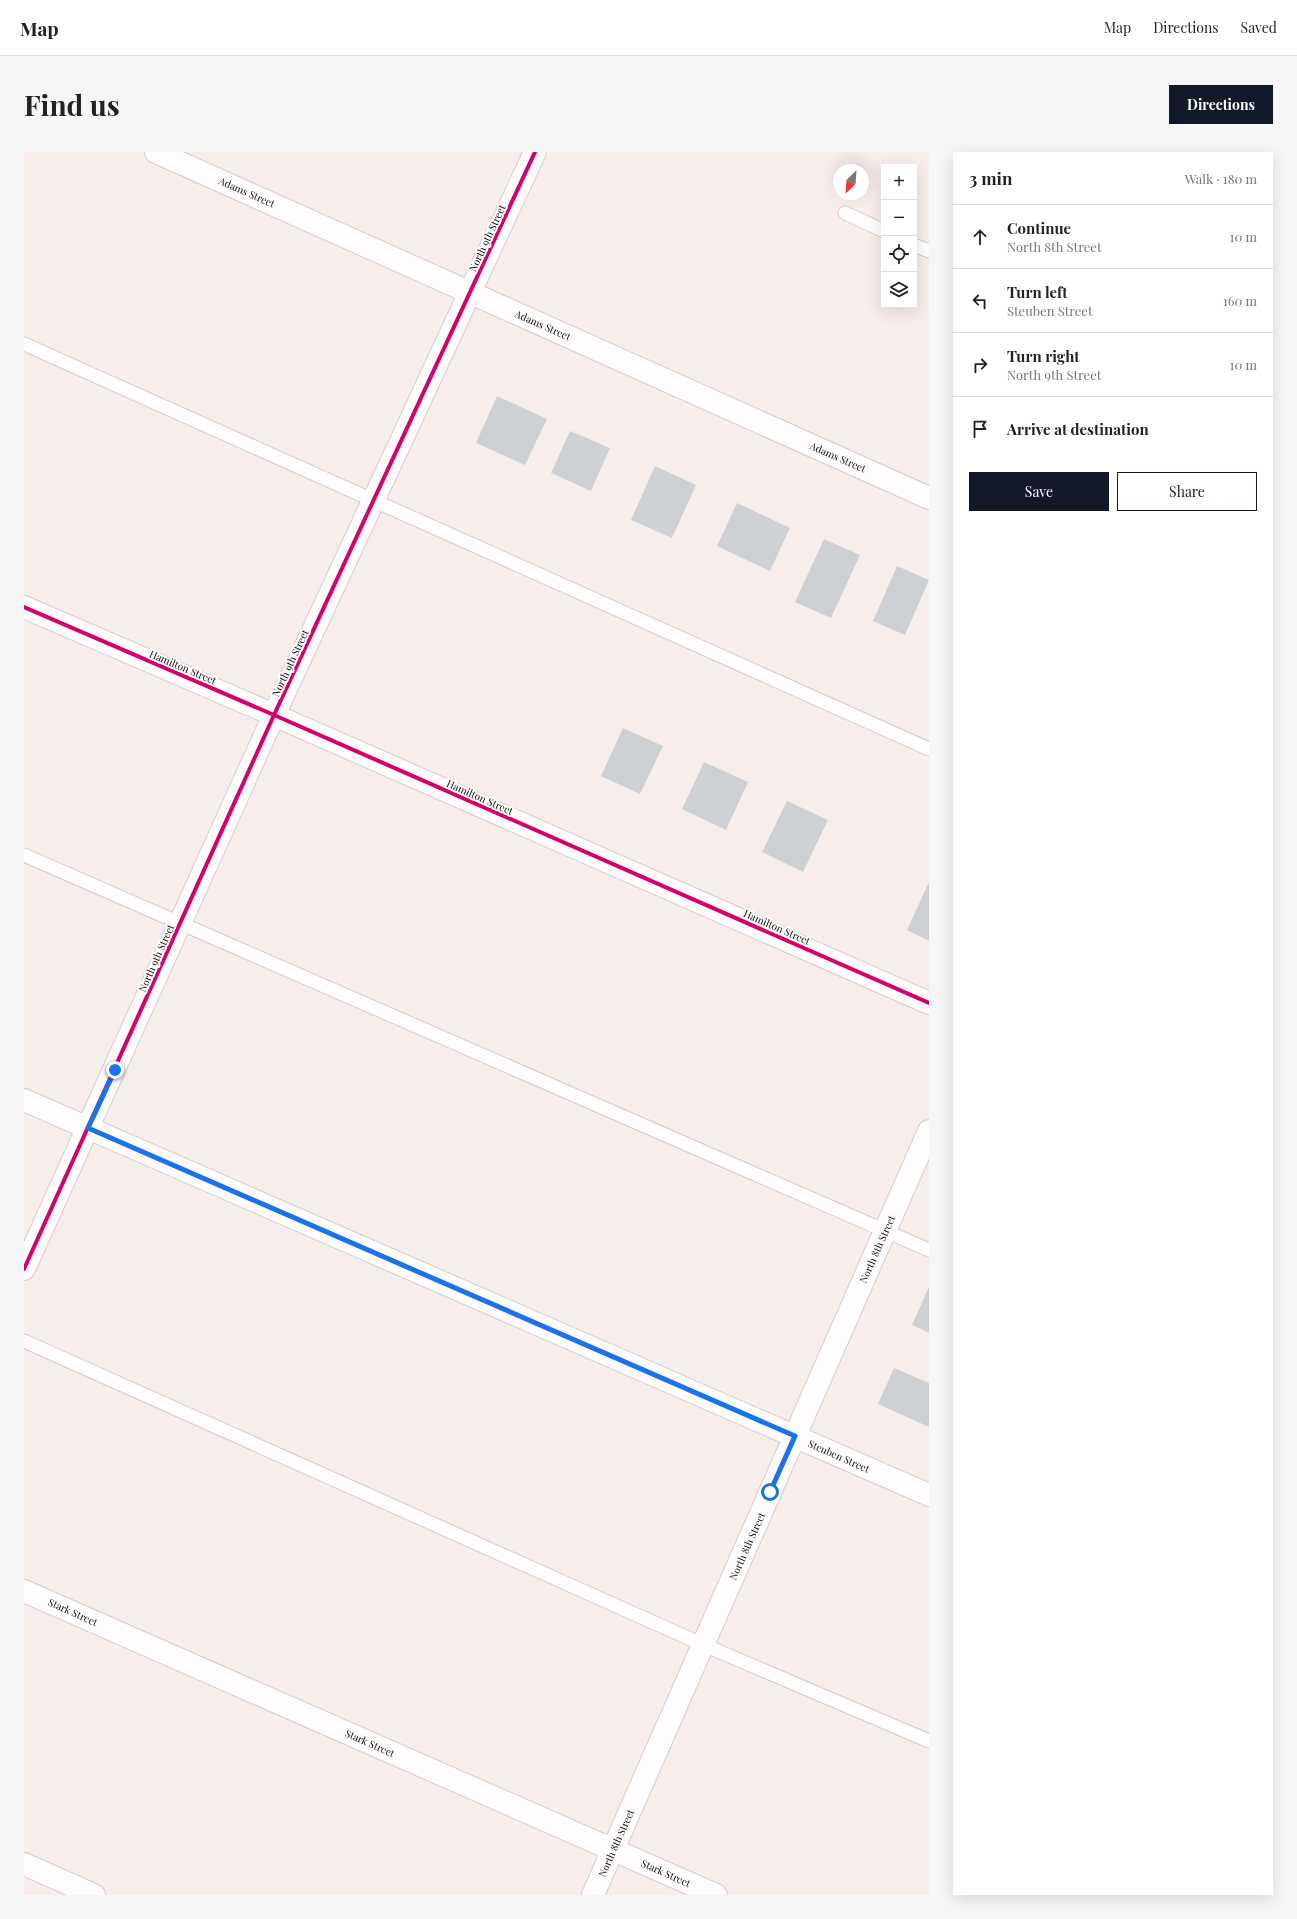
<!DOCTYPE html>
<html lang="en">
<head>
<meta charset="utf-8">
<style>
  body { margin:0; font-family:"Playfair Display",serif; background:#f6f6f6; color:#222 }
  .controls { position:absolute; right:12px; top:12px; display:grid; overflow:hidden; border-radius:0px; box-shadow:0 4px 16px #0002 }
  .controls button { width:36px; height:36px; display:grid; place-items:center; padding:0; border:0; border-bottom:1px solid #e0e0e0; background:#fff; color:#222; font:20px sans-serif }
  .compass { position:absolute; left:809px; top:12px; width:36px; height:36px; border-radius:50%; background:#fff; box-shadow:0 4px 16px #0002; rotate:205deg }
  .stop { position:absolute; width:12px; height:12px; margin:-9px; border:3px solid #1a73e8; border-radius:50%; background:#fff }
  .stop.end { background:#1a73e8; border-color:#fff; box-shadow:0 1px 4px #0008 }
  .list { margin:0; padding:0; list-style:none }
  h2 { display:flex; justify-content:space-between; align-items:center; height:52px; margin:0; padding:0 16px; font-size:17px }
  h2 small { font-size:13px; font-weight:400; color:#767676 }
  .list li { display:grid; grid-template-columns:26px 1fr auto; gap:12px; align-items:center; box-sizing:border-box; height:64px; padding:0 16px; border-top:1px solid #e0e0e0 }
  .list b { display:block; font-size:15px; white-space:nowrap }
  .list p { margin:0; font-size:13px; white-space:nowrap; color:#767676 }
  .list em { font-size:13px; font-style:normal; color:#767676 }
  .actions { display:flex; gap:8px; padding:12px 16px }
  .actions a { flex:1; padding:9px 0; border:1px solid #111827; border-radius:0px; text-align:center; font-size:14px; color:#111827 }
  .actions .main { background:#111827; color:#fff }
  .icon { flex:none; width:22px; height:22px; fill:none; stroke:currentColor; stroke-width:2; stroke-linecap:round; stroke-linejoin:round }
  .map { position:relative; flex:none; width:905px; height:1743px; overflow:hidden; border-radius:0px }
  header { display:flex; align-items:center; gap:24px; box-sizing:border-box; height:56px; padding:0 20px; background:#fff; border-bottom:1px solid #e0e0e0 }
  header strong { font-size:19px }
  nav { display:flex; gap:22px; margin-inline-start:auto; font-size:14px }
  .intro { display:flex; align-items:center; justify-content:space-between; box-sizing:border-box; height:96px; padding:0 24px }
  h1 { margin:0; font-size:28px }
  .button { padding:10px 18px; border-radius:0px; background:#111827; color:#fff; font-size:14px; font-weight:700 }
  main { display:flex; gap:24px; padding:0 24px }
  aside { flex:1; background:#fff; border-radius:0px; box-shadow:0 4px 16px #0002 }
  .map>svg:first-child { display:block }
</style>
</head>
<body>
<header>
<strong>Map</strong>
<nav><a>Map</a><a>Directions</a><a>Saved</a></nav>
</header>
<div class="intro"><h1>Find us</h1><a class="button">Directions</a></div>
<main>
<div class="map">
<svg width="905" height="1743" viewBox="0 0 905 1743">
  <rect width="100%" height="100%" fill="#f7eeec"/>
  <path fill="#ced1d4" d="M 473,244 L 523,267 L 501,313 L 452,291 Z
    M 546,279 L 586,296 L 567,339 L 527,321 Z
    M 631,314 L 672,333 L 648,386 L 607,368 Z
    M 713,351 L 766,376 L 746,419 L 693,394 Z
    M 800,387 L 836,403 L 807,466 L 771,450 Z
    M 873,414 L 905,428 L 881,483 L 849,469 Z
    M 599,576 L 639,594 L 616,642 L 577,624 Z
    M 680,610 L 724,630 L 702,678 L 658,657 Z
    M 763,649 L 804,668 L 779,720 L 738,700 Z
    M 905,730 L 905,789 L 883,778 Z
    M 905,1135 L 905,1181 L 888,1173 Z
    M 870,1216 L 905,1231 L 905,1275 L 854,1252 Z"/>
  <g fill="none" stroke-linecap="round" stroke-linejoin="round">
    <g stroke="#d4cccb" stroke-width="15">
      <path id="service" d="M 821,61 L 860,79
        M 890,93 L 905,99
        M 0,192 L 905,597
        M 0,703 L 905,1098
        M 0,1189 L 680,1493 L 905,1589"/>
    </g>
    <g stroke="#d4cccb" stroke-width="24">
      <path id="minor" d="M 132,0 L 905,346
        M 0,455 L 250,563 L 905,851
        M 0,948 L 905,1343
        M 0,1117 L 250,563 L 511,0
        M 0,1439 L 692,1743
        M 0,1712 L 70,1743
        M 569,1743 L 905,979"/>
    </g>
    <use href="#service" stroke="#fefcfc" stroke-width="13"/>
    <use href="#minor" stroke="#fefcfc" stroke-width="22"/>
    <g stroke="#fcfcfc" stroke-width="6">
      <path id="cycleway" d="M 0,455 L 250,563 L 905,851
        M 0,1117 L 250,563 L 511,0"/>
    </g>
    <use href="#cycleway" stroke="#d6006c" stroke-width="4"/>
  </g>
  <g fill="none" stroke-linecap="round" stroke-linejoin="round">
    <path stroke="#1a73e8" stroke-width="5" d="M 91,918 L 64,976 L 771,1284 L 746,1340"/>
  </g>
  <g text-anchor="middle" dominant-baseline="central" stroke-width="4" stroke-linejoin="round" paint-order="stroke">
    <g font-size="10" fill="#100909" stroke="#fcfcfc">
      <text transform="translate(223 40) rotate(24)">Adams Street</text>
      <text transform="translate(463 86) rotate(-65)">North 9th Street</text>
      <text transform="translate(519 173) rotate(24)">Adams Street</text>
      <text transform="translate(814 305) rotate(24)">Adams Street</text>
      <text transform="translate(266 511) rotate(-65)">North 9th Street</text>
      <text transform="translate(159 515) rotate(23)">Hamilton Street</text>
      <text transform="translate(456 645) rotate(24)">Hamilton Street</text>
      <text transform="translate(753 775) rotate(24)">Hamilton Street</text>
      <text transform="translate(132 806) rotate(-66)">North 9th Street</text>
      <text transform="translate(853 1097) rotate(-66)">North 8th Street</text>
      <text transform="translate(815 1304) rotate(24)">Steuben Street</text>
      <text transform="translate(723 1394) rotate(-66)">North 8th Street</text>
      <text transform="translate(49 1460) rotate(24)">Stark Street</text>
      <text transform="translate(346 1591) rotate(24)">Stark Street</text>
      <text transform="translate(592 1691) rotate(-66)">North 8th Street</text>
      <text transform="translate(642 1721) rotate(24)">Stark Street</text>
    </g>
  </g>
</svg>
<div class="controls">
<button>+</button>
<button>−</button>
<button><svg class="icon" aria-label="locate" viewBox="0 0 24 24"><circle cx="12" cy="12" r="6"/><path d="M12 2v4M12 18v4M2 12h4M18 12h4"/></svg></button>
<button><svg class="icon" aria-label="layers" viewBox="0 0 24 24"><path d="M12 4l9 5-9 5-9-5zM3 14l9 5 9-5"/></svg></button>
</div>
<svg class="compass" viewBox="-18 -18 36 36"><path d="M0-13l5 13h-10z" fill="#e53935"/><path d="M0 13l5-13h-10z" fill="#767676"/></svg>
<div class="stop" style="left:746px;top:1340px"></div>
<div class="stop end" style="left:91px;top:918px"></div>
</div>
<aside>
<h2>3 min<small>Walk · 180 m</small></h2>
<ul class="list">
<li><svg class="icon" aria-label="ahead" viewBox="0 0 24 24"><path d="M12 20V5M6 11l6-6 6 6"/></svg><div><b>Continue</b><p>North 8th Street</p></div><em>10 m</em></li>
<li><svg class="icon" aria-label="left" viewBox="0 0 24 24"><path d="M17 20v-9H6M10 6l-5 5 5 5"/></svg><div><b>Turn left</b><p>Steuben Street</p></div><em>160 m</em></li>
<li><svg class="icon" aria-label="right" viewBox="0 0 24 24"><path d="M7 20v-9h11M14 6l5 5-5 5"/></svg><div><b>Turn right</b><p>North 9th Street</p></div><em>10 m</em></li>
<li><svg class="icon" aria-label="arrive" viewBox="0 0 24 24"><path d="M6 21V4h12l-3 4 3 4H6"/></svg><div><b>Arrive at destination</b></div></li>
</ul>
<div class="actions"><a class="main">Save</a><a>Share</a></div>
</aside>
</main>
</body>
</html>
